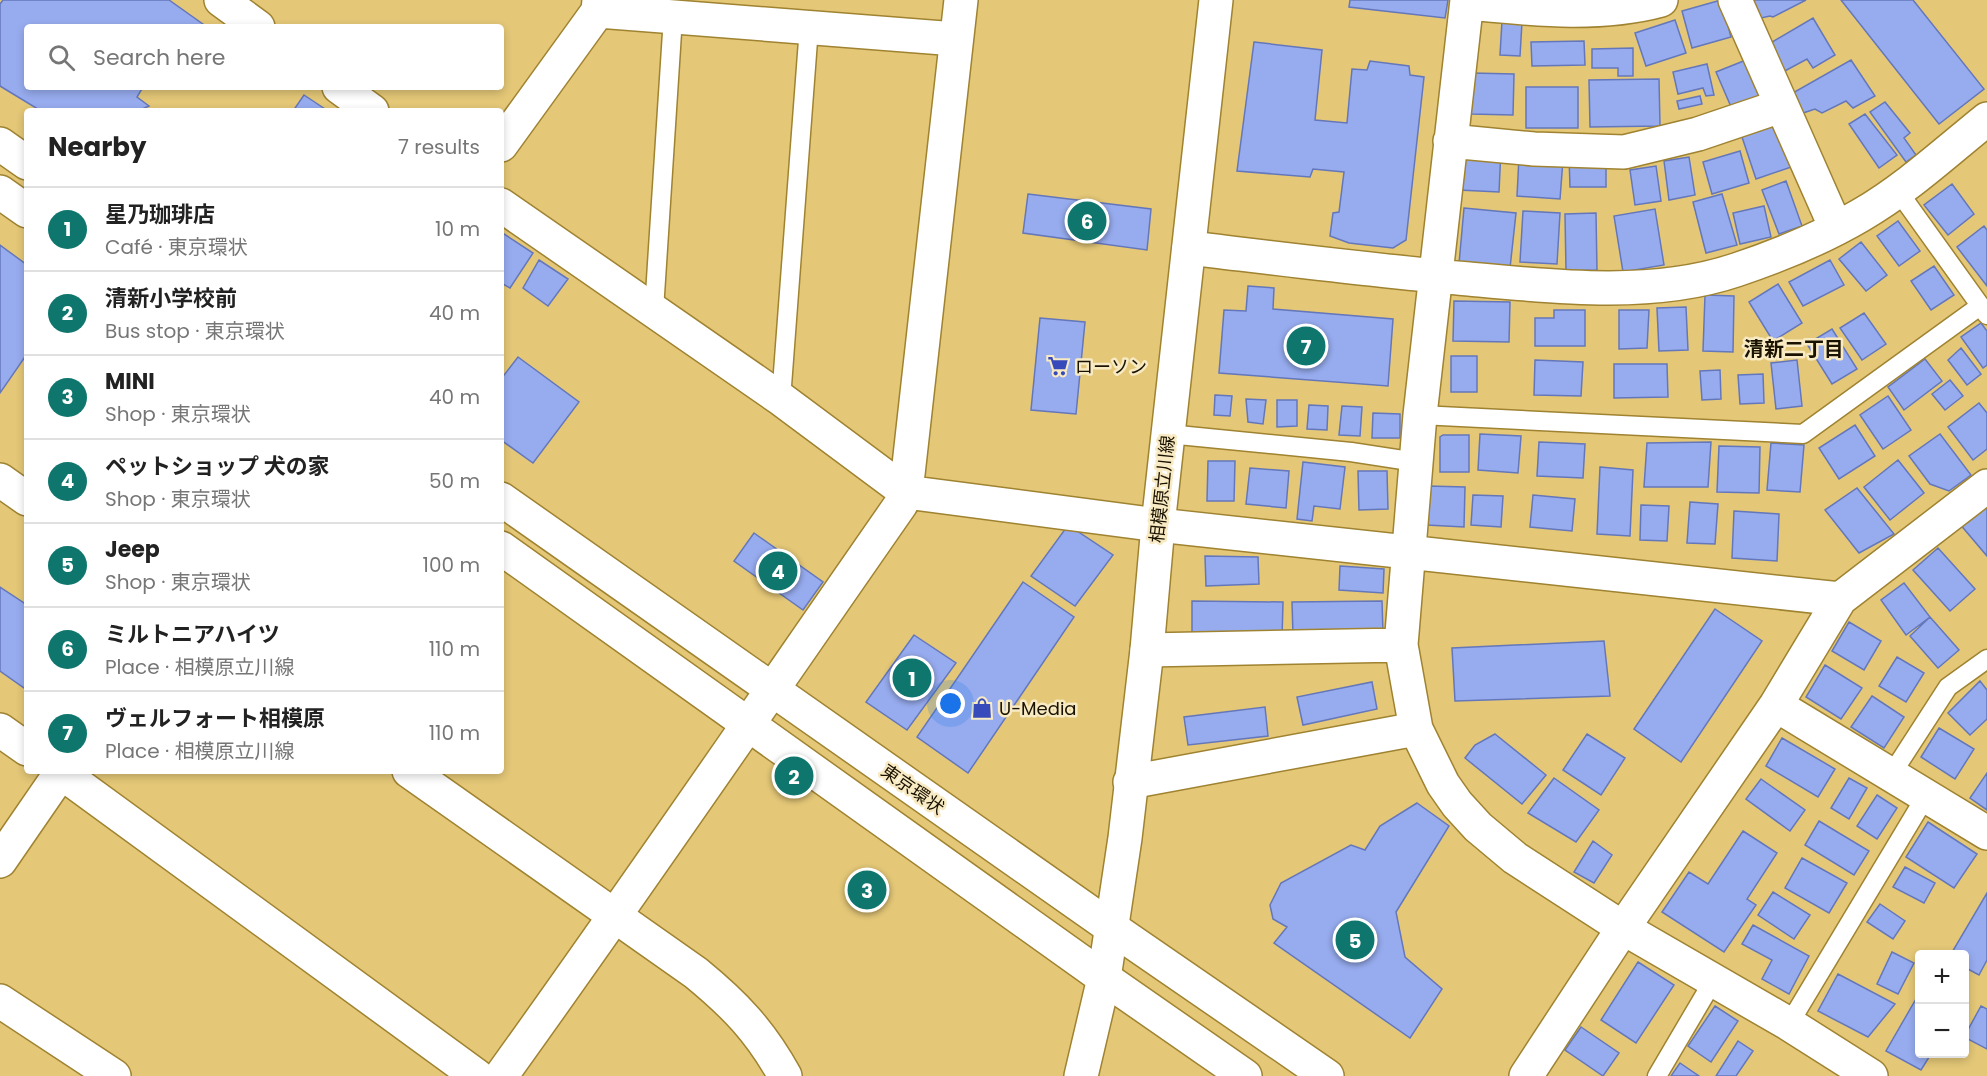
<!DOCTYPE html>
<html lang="en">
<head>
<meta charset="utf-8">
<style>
  body { margin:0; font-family:Poppins,"Noto Sans JP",sans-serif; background:#f6f6f6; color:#222 }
  .controls { position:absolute; right:18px; bottom:18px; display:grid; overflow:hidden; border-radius:6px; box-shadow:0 3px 9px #0003 }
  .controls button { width:54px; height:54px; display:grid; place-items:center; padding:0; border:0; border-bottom:2px solid #e0e0e0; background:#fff; color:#222; font:30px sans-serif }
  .you { position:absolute; left:951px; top:704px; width:21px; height:21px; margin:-15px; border:4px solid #fff; border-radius:50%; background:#1a73e8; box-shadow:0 0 0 9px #1a73e833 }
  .badge { display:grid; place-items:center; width:39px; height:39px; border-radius:50%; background:#0f766e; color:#fff; font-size:20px; font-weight:700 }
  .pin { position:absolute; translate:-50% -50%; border:3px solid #fff; box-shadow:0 2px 6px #0006 }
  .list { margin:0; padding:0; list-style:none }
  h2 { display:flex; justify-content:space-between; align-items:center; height:78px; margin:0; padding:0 24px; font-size:26px }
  h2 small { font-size:20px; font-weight:400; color:#767676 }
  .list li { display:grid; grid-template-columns:39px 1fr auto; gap:18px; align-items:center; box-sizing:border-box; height:84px; padding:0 24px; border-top:2px solid #e0e0e0 }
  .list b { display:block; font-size:22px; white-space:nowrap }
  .list p { margin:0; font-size:20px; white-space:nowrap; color:#767676 }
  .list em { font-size:20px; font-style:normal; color:#767676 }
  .icon { flex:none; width:33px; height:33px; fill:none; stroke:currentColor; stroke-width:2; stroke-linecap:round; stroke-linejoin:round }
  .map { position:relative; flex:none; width:1987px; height:1076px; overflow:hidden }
  .search { position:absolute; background:#fff; box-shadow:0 3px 9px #0003; left:24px; top:24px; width:480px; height:66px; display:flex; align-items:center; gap:15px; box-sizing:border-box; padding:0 21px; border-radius:6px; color:#767676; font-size:22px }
  .panel { position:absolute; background:#fff; box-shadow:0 3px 9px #0003; left:24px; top:108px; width:480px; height:666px; border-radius:6px }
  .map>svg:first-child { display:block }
</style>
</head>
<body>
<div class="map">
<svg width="1987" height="1076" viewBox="0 0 1987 1076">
  <rect width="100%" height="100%" fill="#e4c777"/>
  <path fill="#97acef" stroke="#6477ba" stroke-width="1.5" d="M 3,0 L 169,0 L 207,27 L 27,27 L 27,87 L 143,87 L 137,97 L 149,106 L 138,111 L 41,111 L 0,86 L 0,4 Z
    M 1350,0 L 1448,0 L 1445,18 L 1349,7 Z
    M 1721,0 L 1731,37 L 1692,48 L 1682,11 Z
    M 1752,0 L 1806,0 L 1773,17 L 1770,16 L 1761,18 Z
    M 1841,0 L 1913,0 L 1984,89 L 1939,124 Z
    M 1813,18 L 1835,55 L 1813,68 L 1807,59 L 1783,72 L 1767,45 Z
    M 1675,20 L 1686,53 L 1646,66 L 1635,33 Z
    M 1502,21 L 1522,22 L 1520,56 L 1500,55 Z
    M 1584,41 L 1585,65 L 1532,66 L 1531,42 Z
    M 1254,42 L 1322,50 L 1315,120 L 1347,123 L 1352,69 L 1367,70 L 1370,61 L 1409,66 L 1410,75 L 1424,77 L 1406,240 L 1393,248 L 1349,243 L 1330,236 L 1333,213 L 1339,212 L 1344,172 L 1313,169 L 1310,177 L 1237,171 Z
    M 1633,48 L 1633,76 L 1618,76 L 1618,68 L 1592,68 L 1592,49 Z
    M 1751,58 L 1766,95 L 1732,109 L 1716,72 Z
    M 1851,60 L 1875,96 L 1853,108 L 1846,101 L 1822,113 L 1815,109 L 1803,113 L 1791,94 Z
    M 1707,64 L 1714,95 L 1706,96 L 1703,88 L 1678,94 L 1673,72 Z
    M 1471,73 L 1514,74 L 1513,115 L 1471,114 Z
    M 1659,79 L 1660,126 L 1590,127 L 1589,80 Z
    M 1526,87 L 1578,87 L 1578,128 L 1526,128 Z
    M 304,95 L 328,111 L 293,111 Z
    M 1700,96 L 1702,104 L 1679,109 L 1677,101 Z
    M 1885,102 L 1910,133 L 1904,138 L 1916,155 L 1906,162 L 1870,112 Z
    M 1865,114 L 1897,155 L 1879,168 L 1849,124 Z
    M 1784,119 L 1800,164 L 1756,179 L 1741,134 Z
    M 1461,147 L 1501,149 L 1499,192 L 1459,190 Z
    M 1740,151 L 1749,183 L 1712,194 L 1703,162 Z
    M 1569,156 L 1606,156 L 1606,187 L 1570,187 Z
    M 1519,157 L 1563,160 L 1560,199 L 1517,196 Z
    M 1689,157 L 1695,195 L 1669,200 L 1664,161 Z
    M 1656,166 L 1661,201 L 1635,205 L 1630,170 Z
    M 1786,181 L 1802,226 L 1779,234 L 1762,190 Z
    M 1952,184 L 1974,214 L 1948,235 L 1924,205 Z
    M 1028,194 L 1151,209 L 1147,250 L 1023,233 Z
    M 1722,194 L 1737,245 L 1706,253 L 1693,202 Z
    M 1764,206 L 1771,237 L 1740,244 L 1733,213 Z
    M 1464,208 L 1516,213 L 1510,268 L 1459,264 Z
    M 1655,209 L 1664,265 L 1623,272 L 1614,216 Z
    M 1523,211 L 1560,213 L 1557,264 L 1520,262 Z
    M 1596,213 L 1597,270 L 1566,271 L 1565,214 Z
    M 1898,221 L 1920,251 L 1899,266 L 1877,236 Z
    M 1984,226 L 1987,230 L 1987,286 L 1957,247 Z
    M 501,232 L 533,253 L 510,288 L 501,283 Z
    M 1861,242 L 1887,275 L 1866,291 L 1839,259 Z
    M 0,245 L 27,265 L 27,354 L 0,393 Z
    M 539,260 L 568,279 L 548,306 L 523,288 Z
    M 1830,260 L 1844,285 L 1803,306 L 1789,282 Z
    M 1934,266 L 1954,295 L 1931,310 L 1911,281 Z
    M 1778,284 L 1802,323 L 1773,341 L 1749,302 Z
    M 1248,286 L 1274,288 L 1273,309 L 1393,319 L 1388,386 L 1219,373 L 1224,310 L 1246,311 Z
    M 1705,295 L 1734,296 L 1733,352 L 1703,351 Z
    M 1454,301 L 1510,302 L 1509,342 L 1453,341 Z
    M 1686,307 L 1688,350 L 1659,351 L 1657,308 Z
    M 1554,310 L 1585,310 L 1585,346 L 1535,346 L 1535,318 L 1554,318 Z
    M 1619,310 L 1649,310 L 1647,348 L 1619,349 Z
    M 1864,313 L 1886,344 L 1862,360 L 1840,328 Z
    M 1040,318 L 1085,322 L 1076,414 L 1031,410 Z
    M 1981,323 L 1987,331 L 1987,365 L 1983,368 L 1961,337 Z
    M 1832,329 L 1857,369 L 1832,384 L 1807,344 Z
    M 1961,348 L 1981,374 L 1967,385 L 1948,360 Z
    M 1451,356 L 1477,356 L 1477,392 L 1451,392 Z
    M 518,357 L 579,402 L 533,463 L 501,440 L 501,379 Z
    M 1925,359 L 1942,381 L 1904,410 L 1888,387 Z
    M 1535,360 L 1583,362 L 1581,396 L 1534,395 Z
    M 1797,360 L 1802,406 L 1776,409 L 1771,363 Z
    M 1614,364 L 1667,364 L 1668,397 L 1614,398 Z
    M 1720,370 L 1721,399 L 1702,400 L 1700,371 Z
    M 1763,374 L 1764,403 L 1740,404 L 1738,375 Z
    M 1950,380 L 1963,396 L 1945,410 L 1932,394 Z
    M 1215,395 L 1232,396 L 1230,416 L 1214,415 Z
    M 1888,396 L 1911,430 L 1883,449 L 1860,415 Z
    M 1246,399 L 1266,400 L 1263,424 L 1248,422 Z
    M 1277,400 L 1297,400 L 1297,426 L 1277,427 Z
    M 1979,403 L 1987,413 L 1987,449 L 1973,460 L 1948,427 Z
    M 1309,405 L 1328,406 L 1327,430 L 1307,429 Z
    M 1342,406 L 1362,407 L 1360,436 L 1339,435 Z
    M 1373,413 L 1400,414 L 1400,438 L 1372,438 Z
    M 1855,425 L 1875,456 L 1839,479 L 1819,448 Z
    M 1480,434 L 1521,436 L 1518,473 L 1478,470 Z
    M 1940,434 L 1971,475 L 1949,491 L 1930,484 L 1909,456 Z
    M 1443,435 L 1469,435 L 1469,472 L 1440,472 L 1440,437 Z
    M 1539,442 L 1585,444 L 1583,478 L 1537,476 Z
    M 1711,442 L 1708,487 L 1644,487 L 1647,443 Z
    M 1771,443 L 1804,445 L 1800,492 L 1767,490 Z
    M 1719,446 L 1760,447 L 1759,493 L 1717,492 Z
    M 1898,460 L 1924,493 L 1890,520 L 1864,487 Z
    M 1208,461 L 1235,461 L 1234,501 L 1207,501 Z
    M 1303,462 L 1345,467 L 1340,509 L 1314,506 L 1312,521 L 1297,519 Z
    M 1600,467 L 1633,470 L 1630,536 L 1597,534 Z
    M 1250,468 L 1289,471 L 1286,508 L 1246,504 Z
    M 1358,471 L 1387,471 L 1388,509 L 1359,510 Z
    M 1428,486 L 1465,487 L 1464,527 L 1427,525 Z
    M 1857,488 L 1894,534 L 1859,553 L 1825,510 Z
    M 1473,495 L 1503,496 L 1501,527 L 1471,525 Z
    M 1533,495 L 1575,499 L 1572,531 L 1530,527 Z
    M 1987,500 L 1987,556 L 1959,523 Z
    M 1690,502 L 1718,504 L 1715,544 L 1687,543 Z
    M 1641,505 L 1669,506 L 1667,541 L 1640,540 Z
    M 1734,511 L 1779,514 L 1777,561 L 1732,558 Z
    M 1066,528 L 1077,531 L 1113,555 L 1075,606 L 1031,576 Z
    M 754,533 L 823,582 L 803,610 L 734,561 Z
    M 1938,548 L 1975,589 L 1950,611 L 1913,570 Z
    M 1205,556 L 1258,557 L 1259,584 L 1206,586 Z
    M 1340,566 L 1384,569 L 1383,593 L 1339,590 Z
    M 1023,582 L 1074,617 L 968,773 L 917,737 Z
    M 1904,583 L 1930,617 L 1906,635 L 1881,600 Z
    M 0,587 L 27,605 L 27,690 L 0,671 Z
    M 1192,601 L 1283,602 L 1282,638 L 1192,636 Z
    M 1382,601 L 1383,634 L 1293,635 L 1292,602 Z
    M 1715,609 L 1762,641 L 1681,762 L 1634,729 Z
    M 1930,617 L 1959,650 L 1938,668 L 1910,636 Z
    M 1849,622 L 1881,641 L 1864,670 L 1832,651 Z
    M 914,635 L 956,663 L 907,730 L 866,702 Z
    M 1604,641 L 1610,696 L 1455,701 L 1452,648 Z
    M 1897,657 L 1924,673 L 1906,702 L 1879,686 Z
    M 1825,665 L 1862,688 L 1841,719 L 1806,697 Z
    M 1980,681 L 1987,690 L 1987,719 L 1970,735 L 1948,713 Z
    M 1372,682 L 1377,709 L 1303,725 L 1297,697 Z
    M 1872,696 L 1904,717 L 1884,748 L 1851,727 Z
    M 1265,707 L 1268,736 L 1188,745 L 1184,717 Z
    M 1939,728 L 1974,749 L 1955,779 L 1921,757 Z
    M 1495,734 L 1546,775 L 1522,804 L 1465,758 L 1475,745 Z
    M 1587,734 L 1625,758 L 1601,795 L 1563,770 Z
    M 1782,738 L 1835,769 L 1818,797 L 1766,766 Z
    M 1987,773 L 1987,810 L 1970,798 Z
    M 1554,778 L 1599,810 L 1576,842 L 1528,813 Z
    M 1849,778 L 1867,788 L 1849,819 L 1831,808 Z
    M 1761,779 L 1805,810 L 1790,831 L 1746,799 Z
    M 1877,795 L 1897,808 L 1877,839 L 1857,826 Z
    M 1417,803 L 1449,826 L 1396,912 L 1405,957 L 1442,989 L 1410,1038 L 1274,943 L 1287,927 L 1273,919 L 1270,905 L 1281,883 L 1351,845 L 1365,850 L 1380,826 Z
    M 1819,821 L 1869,851 L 1854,875 L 1805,845 Z
    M 1928,822 L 1977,854 L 1954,888 L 1906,857 Z
    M 1743,831 L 1777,853 L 1747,899 L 1756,905 L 1724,952 L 1662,912 L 1689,872 L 1708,884 Z
    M 1593,841 L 1612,855 L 1594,883 L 1574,872 Z
    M 1802,858 L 1847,883 L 1829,913 L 1785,888 Z
    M 1905,867 L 1935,883 L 1924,903 L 1893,887 Z
    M 1773,892 L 1810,915 L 1794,939 L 1758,915 Z
    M 1987,893 L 1987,960 L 1979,975 L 1964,967 L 1964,954 L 1951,954 Z
    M 1880,904 L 1905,921 L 1893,939 L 1867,922 Z
    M 1753,925 L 1809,956 L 1789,994 L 1762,979 L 1772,960 L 1742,944 Z
    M 1892,952 L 1914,963 L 1898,994 L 1877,984 Z
    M 1638,962 L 1674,985 L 1636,1043 L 1601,1020 Z
    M 1838,974 L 1895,1004 L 1868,1037 L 1818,1011 Z
    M 1920,992 L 1920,1054 L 1931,1054 L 1921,1070 L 1886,1051 Z
    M 1715,1006 L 1738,1021 L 1711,1062 L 1688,1046 Z
    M 1981,1006 L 1987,1009 L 1987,1049 L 1964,1037 Z
    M 1581,1027 L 1619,1053 L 1603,1076 L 1565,1050 Z
    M 1738,1041 L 1753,1051 L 1736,1076 L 1716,1076 Z
    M 1680,1063 L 1699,1076 L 1671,1076 Z"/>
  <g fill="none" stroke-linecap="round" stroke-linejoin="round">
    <g stroke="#9f8331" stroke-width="21">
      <path id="service" d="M 1898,191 L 1987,315
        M 654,310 L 673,17
        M 781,399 L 809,27
        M 1420,415 L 1803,434 L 1980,306
        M 1168,434 L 1351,452 L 1416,462
        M 1891,775 L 1948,687 L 1987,659
        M 1789,1024 L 1926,796
        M 1657,1076 L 1713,981"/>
    </g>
    <g stroke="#9f8331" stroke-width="36">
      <path id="minor" d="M 221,0 L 258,27
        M 1467,0 L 1420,415 L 1401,645 L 1416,729 L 1443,784 L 1457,804 L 1478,827 L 1515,858 L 1623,928 L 1789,1024 L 1871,1076
        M 1735,0 L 1836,228
        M 1467,3 C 1531,9 1598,17 1661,0
        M 598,11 L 956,39
        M 339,87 L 372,111
        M 1450,141 L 1534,149 L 1624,152 L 1698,134 L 1781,106
        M 501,145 L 598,11 L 599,0
        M 501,205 L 781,399 L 906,492 L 1158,525 L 1840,599
        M 1189,248 C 1282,259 1376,271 1469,279 C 1554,287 1653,298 1736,270 C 1778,256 1822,238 1861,215 C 1906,189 1946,152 1987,119
        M 0,480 L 27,499
        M 1147,650 L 1401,645
        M 1776,705 L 1987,833
        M 0,730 L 27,749
        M 59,771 L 477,1076
        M 409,771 L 696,973 C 735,1005 760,1031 785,1076
        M 1130,782 L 1416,729
        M 0,861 L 62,771
        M 0,1001 L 114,1076
        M 501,1076 C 637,887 768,695 901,504 L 906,492 L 961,0
        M 1526,1076 L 1623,928 L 1776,705 L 1840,599 L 1987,486"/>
    </g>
    <g stroke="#9f8331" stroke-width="36">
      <path id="tertiary" d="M 1081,1076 L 1104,978"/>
    </g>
    <g stroke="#9f8331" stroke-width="36">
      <path id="secondary" d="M 1104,978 L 1125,838 L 1147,650 L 1158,525 L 1216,0"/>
    </g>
    <g stroke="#9f8331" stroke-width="36">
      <path id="trunk" d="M 0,144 L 27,163
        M 0,192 L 27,211
        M 501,499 L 1112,928 L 1327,1076
        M 501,548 L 1104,978 L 1245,1076"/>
    </g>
    <use href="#service" stroke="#fff" stroke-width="18"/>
    <use href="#minor" stroke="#fff" stroke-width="33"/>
    <use href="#tertiary" stroke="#fff" stroke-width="33"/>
    <use href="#secondary" stroke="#fff" stroke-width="33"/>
    <use href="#trunk" stroke="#fff" stroke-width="33"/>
  </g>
  <defs>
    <g id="supermarket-bare" transform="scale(1.62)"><path d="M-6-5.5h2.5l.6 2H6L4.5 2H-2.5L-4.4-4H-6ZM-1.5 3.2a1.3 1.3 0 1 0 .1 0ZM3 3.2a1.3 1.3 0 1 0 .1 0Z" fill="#374abc" stroke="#f8eac3" stroke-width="2.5" paint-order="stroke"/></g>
    <g id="shop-bare" transform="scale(1.62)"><path d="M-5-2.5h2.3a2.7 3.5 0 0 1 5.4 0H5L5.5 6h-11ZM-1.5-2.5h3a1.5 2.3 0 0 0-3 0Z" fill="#374abc" stroke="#f8eac3" stroke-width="2.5" paint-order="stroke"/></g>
  </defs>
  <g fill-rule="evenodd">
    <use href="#supermarket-bare" x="1058" y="366"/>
    <use href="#shop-bare" x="982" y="708"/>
  </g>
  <g text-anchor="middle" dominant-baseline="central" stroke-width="5" stroke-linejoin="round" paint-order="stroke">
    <g font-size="18" fill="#1a1200" stroke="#f8eac3" text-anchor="start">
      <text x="1075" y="366">ローソン</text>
      <text x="999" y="708">U-Media</text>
    </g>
    <g font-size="18" fill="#1a1200" stroke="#f8eac3">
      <text transform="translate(1162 489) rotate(-84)">相模原立川線</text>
      <text transform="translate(913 789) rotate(35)">東京環状</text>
    </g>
    <g font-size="20" font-weight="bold" fill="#1a1200" stroke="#f8eac3">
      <text x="1794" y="349">清新二丁目</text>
    </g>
  </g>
</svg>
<div class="controls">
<button>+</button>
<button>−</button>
</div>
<div class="you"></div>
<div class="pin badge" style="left:912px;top:678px">1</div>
<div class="pin badge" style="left:794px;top:776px">2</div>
<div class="pin badge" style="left:867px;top:890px">3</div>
<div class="pin badge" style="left:778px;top:571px">4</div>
<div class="pin badge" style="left:1355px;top:940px">5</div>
<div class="pin badge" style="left:1087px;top:221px">6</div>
<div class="pin badge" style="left:1306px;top:346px">7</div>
<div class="search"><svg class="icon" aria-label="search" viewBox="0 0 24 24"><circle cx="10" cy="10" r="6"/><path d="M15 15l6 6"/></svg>Search here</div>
<section class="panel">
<h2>Nearby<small>7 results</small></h2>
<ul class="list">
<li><span class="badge">1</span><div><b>星乃珈琲店</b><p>Café · 東京環状</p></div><em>10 m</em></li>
<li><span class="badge">2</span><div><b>清新小学校前</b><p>Bus stop · 東京環状</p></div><em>40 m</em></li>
<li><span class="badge">3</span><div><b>MINI</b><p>Shop · 東京環状</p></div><em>40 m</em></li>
<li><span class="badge">4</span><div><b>ペットショップ 犬の家</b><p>Shop · 東京環状</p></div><em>50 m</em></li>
<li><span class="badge">5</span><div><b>Jeep</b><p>Shop · 東京環状</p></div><em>100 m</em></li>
<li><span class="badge">6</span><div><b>ミルトニアハイツ</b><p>Place · 相模原立川線</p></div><em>110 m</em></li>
<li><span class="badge">7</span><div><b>ヴェルフォート相模原</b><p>Place · 相模原立川線</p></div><em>110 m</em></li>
</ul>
</section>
</div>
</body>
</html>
